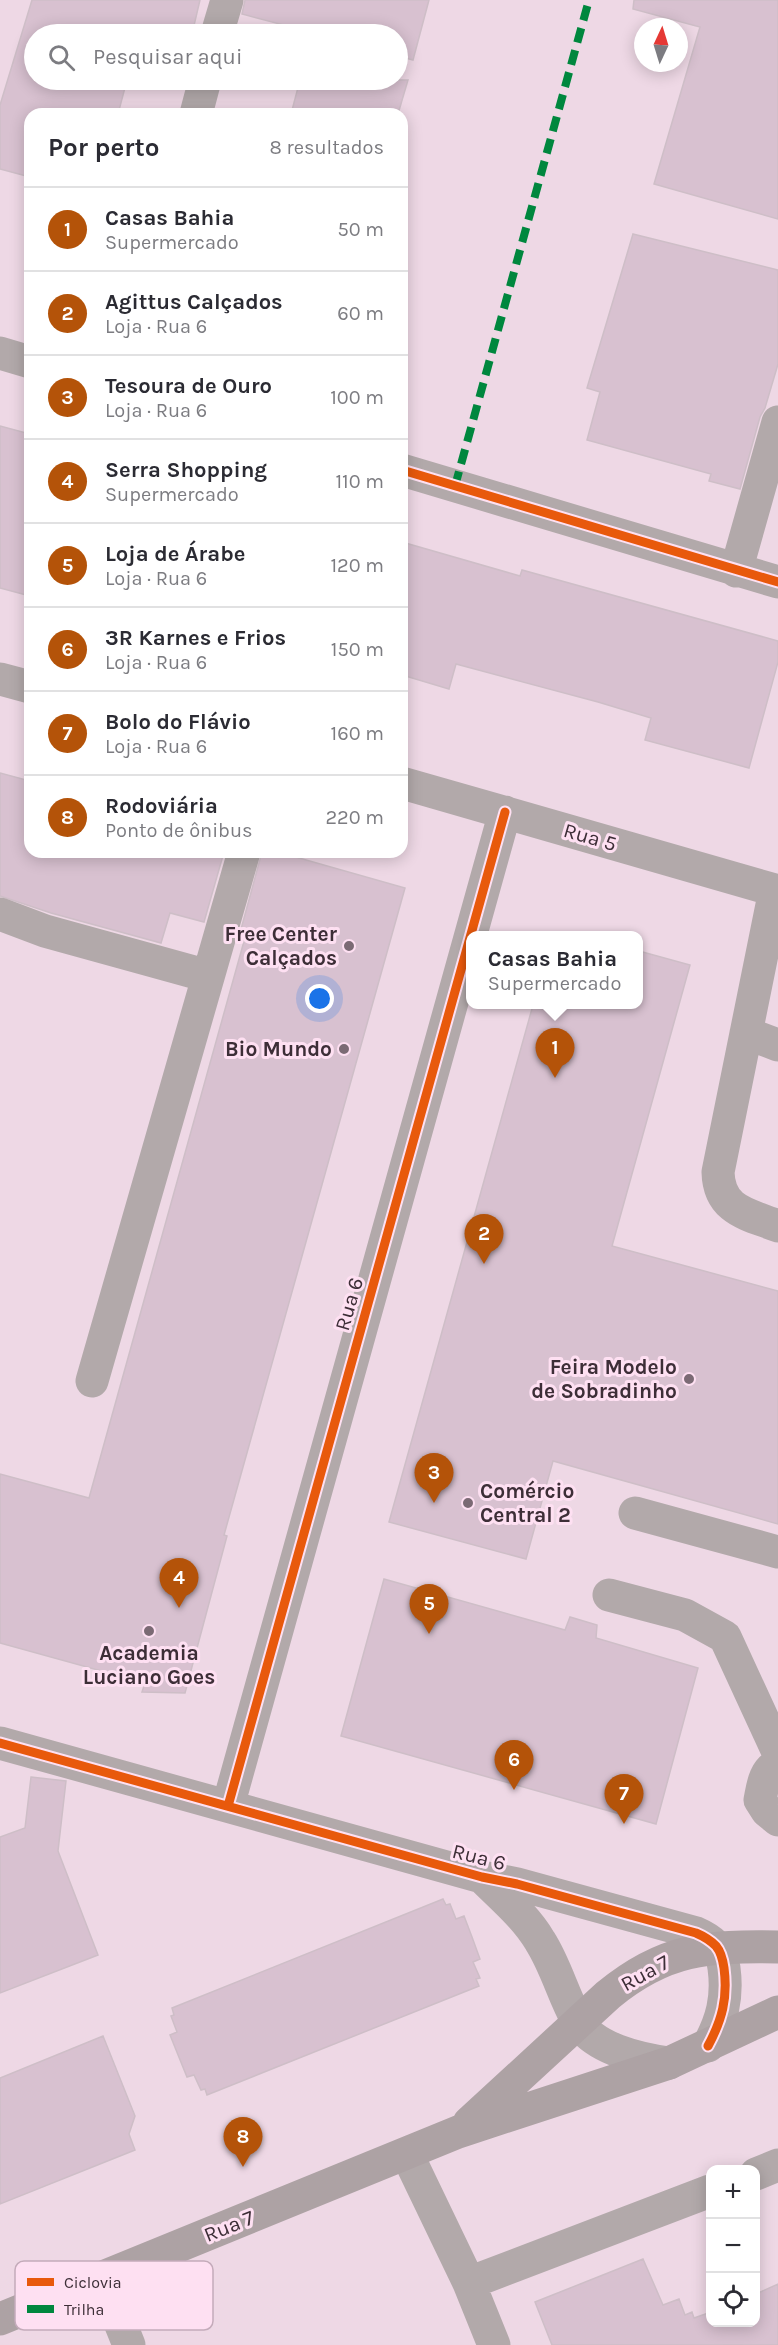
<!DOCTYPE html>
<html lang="pt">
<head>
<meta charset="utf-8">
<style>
  body { margin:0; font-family:Karla,sans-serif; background:#f2f2f3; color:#2b2b33 }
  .controls { position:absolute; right:18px; bottom:18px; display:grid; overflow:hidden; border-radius:12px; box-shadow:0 3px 15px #0003 }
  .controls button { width:54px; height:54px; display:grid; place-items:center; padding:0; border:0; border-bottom:2px solid #e1e1e2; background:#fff; color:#2b2b33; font:30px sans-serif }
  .compass { position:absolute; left:634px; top:18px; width:54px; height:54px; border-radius:50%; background:#fff; box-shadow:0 3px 15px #0003; rotate:4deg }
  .you { position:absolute; left:320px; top:999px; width:21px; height:21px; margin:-15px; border:4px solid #fff; border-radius:50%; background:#1a73e8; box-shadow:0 0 0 9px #1a73e833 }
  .badge { display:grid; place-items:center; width:39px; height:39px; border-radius:50%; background:#b45309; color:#fff; font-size:20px; font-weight:700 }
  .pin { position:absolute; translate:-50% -50px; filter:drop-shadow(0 2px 3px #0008) }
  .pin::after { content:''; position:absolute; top:32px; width:21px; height:18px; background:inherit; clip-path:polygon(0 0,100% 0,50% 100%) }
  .popup { position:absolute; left:466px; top:931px; width:177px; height:78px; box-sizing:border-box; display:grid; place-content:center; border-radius:12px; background:#fff; filter:drop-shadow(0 2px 4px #0005); font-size:20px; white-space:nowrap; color:#7c7c81 }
  .popup b { font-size:22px; color:#2b2b33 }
  .popup::after { content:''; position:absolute; left:50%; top:100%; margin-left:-12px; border:12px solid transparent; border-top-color:#fff }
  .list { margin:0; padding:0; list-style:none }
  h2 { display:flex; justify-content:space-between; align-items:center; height:78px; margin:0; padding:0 24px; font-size:26px }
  h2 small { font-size:20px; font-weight:400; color:#7c7c81 }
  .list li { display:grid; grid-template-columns:39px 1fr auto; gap:18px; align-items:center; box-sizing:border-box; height:84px; padding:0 24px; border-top:2px solid #e1e1e2 }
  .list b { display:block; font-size:22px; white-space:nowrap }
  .list p { margin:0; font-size:20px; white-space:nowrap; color:#7c7c81 }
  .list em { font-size:20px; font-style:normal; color:#7c7c81 }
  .icon { flex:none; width:33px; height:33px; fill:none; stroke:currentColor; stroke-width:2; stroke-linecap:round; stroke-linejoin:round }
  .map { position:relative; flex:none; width:778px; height:2345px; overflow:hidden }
  .search { position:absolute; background:#fff; box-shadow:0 3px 15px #0003; left:24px; top:24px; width:384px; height:66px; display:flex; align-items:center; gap:15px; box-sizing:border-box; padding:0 21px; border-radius:33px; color:#7c7c81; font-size:22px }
  .panel { position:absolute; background:#fff; box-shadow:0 3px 15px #0003; left:24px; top:108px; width:384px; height:750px; border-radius:18px }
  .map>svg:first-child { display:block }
</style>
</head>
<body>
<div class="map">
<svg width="778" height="2345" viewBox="0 0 778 2345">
  <rect width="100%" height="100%" fill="#eed8e5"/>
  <path fill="#d8c1d0" stroke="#cebec7" stroke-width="1.5" d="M 32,0 L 200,0 L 192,34 L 34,34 L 34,80 L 127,80 L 118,114 L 30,114 L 30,177 L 0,169 L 0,105 Z
    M 245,0 L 429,0 L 413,60 L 398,56 L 398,34 L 318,34 L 242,14 Z
    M 634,0 L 778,0 L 778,219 L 654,184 L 700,27 L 633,9 Z
    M 300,80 L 408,80 L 398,114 L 291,114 Z
    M 633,234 L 778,270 L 778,364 L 765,408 L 760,417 L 740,489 L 709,481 L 711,474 L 587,440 L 600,392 L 587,388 Z
    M 0,426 L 30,434 L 30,596 L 0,588 Z
    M 402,542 L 520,576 L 522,570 L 778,641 L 778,662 L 749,768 L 645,740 L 651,718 L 598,702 L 456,664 L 449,689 L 402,675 Z
    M 0,773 L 30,781 L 30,852 L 224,852 L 204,922 L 170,913 L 161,943 L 51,913 L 0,896 Z
    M 262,852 L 278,852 L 405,888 L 224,1535 L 227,1536 L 185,1693 L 142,1692 L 145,1683 L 0,1643 L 0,1474 L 89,1498 L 246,934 L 240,933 Z
    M 639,951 L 690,965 L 612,1246 L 778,1291 L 778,1524 L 553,1461 L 526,1559 L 389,1522 L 533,1005 L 639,1005 Z
    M 384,1579 L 565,1630 L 570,1617 L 597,1625 L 596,1638 L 698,1668 L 656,1824 L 341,1736 Z
    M 31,1777 L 66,1781 L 58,1851 L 98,1955 L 0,1993 L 0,1837 L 25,1828 Z
    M 443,1899 L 446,1905 L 450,1904 L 456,1919 L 464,1916 L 472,1937 L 480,1959 L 473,1962 L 480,1978 L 476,1979 L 479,1986 L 207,2095 L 205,2089 L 201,2090 L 194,2075 L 187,2077 L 170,2035 L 177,2032 L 171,2016 L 174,2015 L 172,2008 Z
    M 103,2036 L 135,2116 L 129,2134 L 135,2150 L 0,2204 L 0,2078 Z
    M 643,2259 L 663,2305 L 679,2299 L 685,2315 L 692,2312 L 694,2318 L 711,2312 L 711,2322 L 756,2322 L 756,2294 L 778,2284 L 778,2345 L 552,2345 L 535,2302 Z"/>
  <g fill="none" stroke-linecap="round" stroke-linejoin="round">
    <path stroke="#b2a9aa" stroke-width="33" d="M 217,34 L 227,0
      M 196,114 L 205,80
      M 0,353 L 30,362
      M 402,470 L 778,582
      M 736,571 L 778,422
      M 0,679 L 30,687
      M 402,783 L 778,891
      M 775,890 L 718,1172 C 719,1211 748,1214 778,1226
      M 0,914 L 45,931 L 208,976
      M 746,1033 L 778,1045
      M 92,1381 L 244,852
      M 635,1513 L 778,1552
      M 609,1595 L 685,1615 L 725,1637 L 778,1752
      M 0,1743 L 482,1877 L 517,1884 L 696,1933 C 703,1936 710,1940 716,1946 C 721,1952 723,1961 724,1968 C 728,1998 722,2020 708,2046
      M 778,1764 C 764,1771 763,1785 760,1800 L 767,1811 L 778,1820
      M 228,1806 L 505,812
      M 482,1877 C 502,1897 526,1917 540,1941 C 556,1966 563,1995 577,2020 C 593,2049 640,2059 669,2063
      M 407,2154 L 469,2283 L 494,2345
      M 756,2174 L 778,2165
      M 102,2278 L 129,2345
      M 469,2283 L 710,2191"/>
    <path stroke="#ada2a4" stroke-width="33" d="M 469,2123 L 608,1995 C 665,1948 707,1946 778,1947
      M 0,2319 L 458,2132 L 669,2063 L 778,2012"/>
    <path stroke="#00873e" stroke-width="8" stroke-dasharray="15 8" stroke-linecap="butt" d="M 455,486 L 589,0"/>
    <g stroke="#fee0f2" stroke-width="13">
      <path id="cycleway" d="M 402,470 L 778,582
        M 0,1743 L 482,1877 L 517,1884 L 696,1933 C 703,1936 710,1940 716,1946 C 721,1952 723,1961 724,1968 C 728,1998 722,2020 708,2046
        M 228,1806 L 505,812"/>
    </g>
    <use href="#cycleway" stroke="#e8590c" stroke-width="9"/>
  </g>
  <g fill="#7b6a74" stroke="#fee0f2" stroke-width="2">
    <circle cx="349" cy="946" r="6"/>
    <circle cx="344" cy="1049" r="6"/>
    <circle cx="689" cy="1379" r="6"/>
    <circle cx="468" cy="1503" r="6"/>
    <circle cx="149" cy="1631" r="6"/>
  </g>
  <g text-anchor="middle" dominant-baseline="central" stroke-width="6" stroke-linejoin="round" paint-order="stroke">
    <g font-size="21" fill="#3d2e37" stroke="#fee0f2">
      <text transform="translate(590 837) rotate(16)">Rua 5</text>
      <text transform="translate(349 1304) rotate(-74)">Rua 6</text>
      <text transform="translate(479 1857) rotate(14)">Rua 6</text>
      <text transform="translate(645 1973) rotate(-29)">Rua 7</text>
      <text transform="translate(229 2226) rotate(-22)">Rua 7</text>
    </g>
    <g font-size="21" font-weight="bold" fill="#3d2e37" stroke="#fee0f2" text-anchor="end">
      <text x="337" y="934">Free Center<tspan x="337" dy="24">Calçados</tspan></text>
      <text x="332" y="1049">Bio Mundo</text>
      <text x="677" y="1367">Feira Modelo<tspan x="677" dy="24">de Sobradinho</tspan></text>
      <text x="480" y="1491" text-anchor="start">Comércio<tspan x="480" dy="24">Central 2</tspan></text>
      <text x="149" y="1653" text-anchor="middle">Academia<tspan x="149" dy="24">Luciano Goes</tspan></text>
    </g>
  </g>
  <rect x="15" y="2261" width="198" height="69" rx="9" fill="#fee0f2" stroke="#c4abba" stroke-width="1.5"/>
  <rect x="27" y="2278" width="27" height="8" fill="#e8590c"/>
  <rect x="27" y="2305" width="27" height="8" fill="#00873e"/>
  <g font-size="16" fill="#3d2e37">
    <text x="64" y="2288">Ciclovia</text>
    <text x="64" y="2315">Trilha</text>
  </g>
</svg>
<div class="controls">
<button>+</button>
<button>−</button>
<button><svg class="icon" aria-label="locate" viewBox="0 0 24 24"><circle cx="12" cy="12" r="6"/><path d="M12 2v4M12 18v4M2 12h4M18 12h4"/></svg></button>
</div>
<svg class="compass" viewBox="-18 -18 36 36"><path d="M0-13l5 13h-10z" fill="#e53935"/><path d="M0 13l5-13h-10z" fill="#7c7c81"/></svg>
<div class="you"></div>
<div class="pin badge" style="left:555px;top:1078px">1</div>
<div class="popup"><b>Casas Bahia</b>Supermercado</div>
<div class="pin badge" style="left:484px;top:1264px">2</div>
<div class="pin badge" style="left:434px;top:1503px">3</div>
<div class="pin badge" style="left:179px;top:1608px">4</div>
<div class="pin badge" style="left:429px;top:1634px">5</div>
<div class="pin badge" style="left:514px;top:1790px">6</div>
<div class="pin badge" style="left:624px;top:1824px">7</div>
<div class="pin badge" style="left:243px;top:2167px">8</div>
<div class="search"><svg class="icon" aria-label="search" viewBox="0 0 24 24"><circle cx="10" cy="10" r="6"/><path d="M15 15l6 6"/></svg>Pesquisar aqui</div>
<section class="panel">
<h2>Por perto<small>8 resultados</small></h2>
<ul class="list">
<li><span class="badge">1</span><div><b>Casas Bahia</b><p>Supermercado</p></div><em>50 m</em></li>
<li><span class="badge">2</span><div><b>Agittus Calçados</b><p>Loja · Rua 6</p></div><em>60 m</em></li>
<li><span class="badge">3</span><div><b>Tesoura de Ouro</b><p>Loja · Rua 6</p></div><em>100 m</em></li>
<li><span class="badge">4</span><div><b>Serra Shopping</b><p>Supermercado</p></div><em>110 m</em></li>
<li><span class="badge">5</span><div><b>Loja de Árabe</b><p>Loja · Rua 6</p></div><em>120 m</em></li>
<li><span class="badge">6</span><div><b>3R Karnes e Frios</b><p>Loja · Rua 6</p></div><em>150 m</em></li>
<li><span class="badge">7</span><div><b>Bolo do Flávio</b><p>Loja · Rua 6</p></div><em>160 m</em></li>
<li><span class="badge">8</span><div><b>Rodoviária</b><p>Ponto de ônibus</p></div><em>220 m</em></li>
</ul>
</section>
</div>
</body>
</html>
